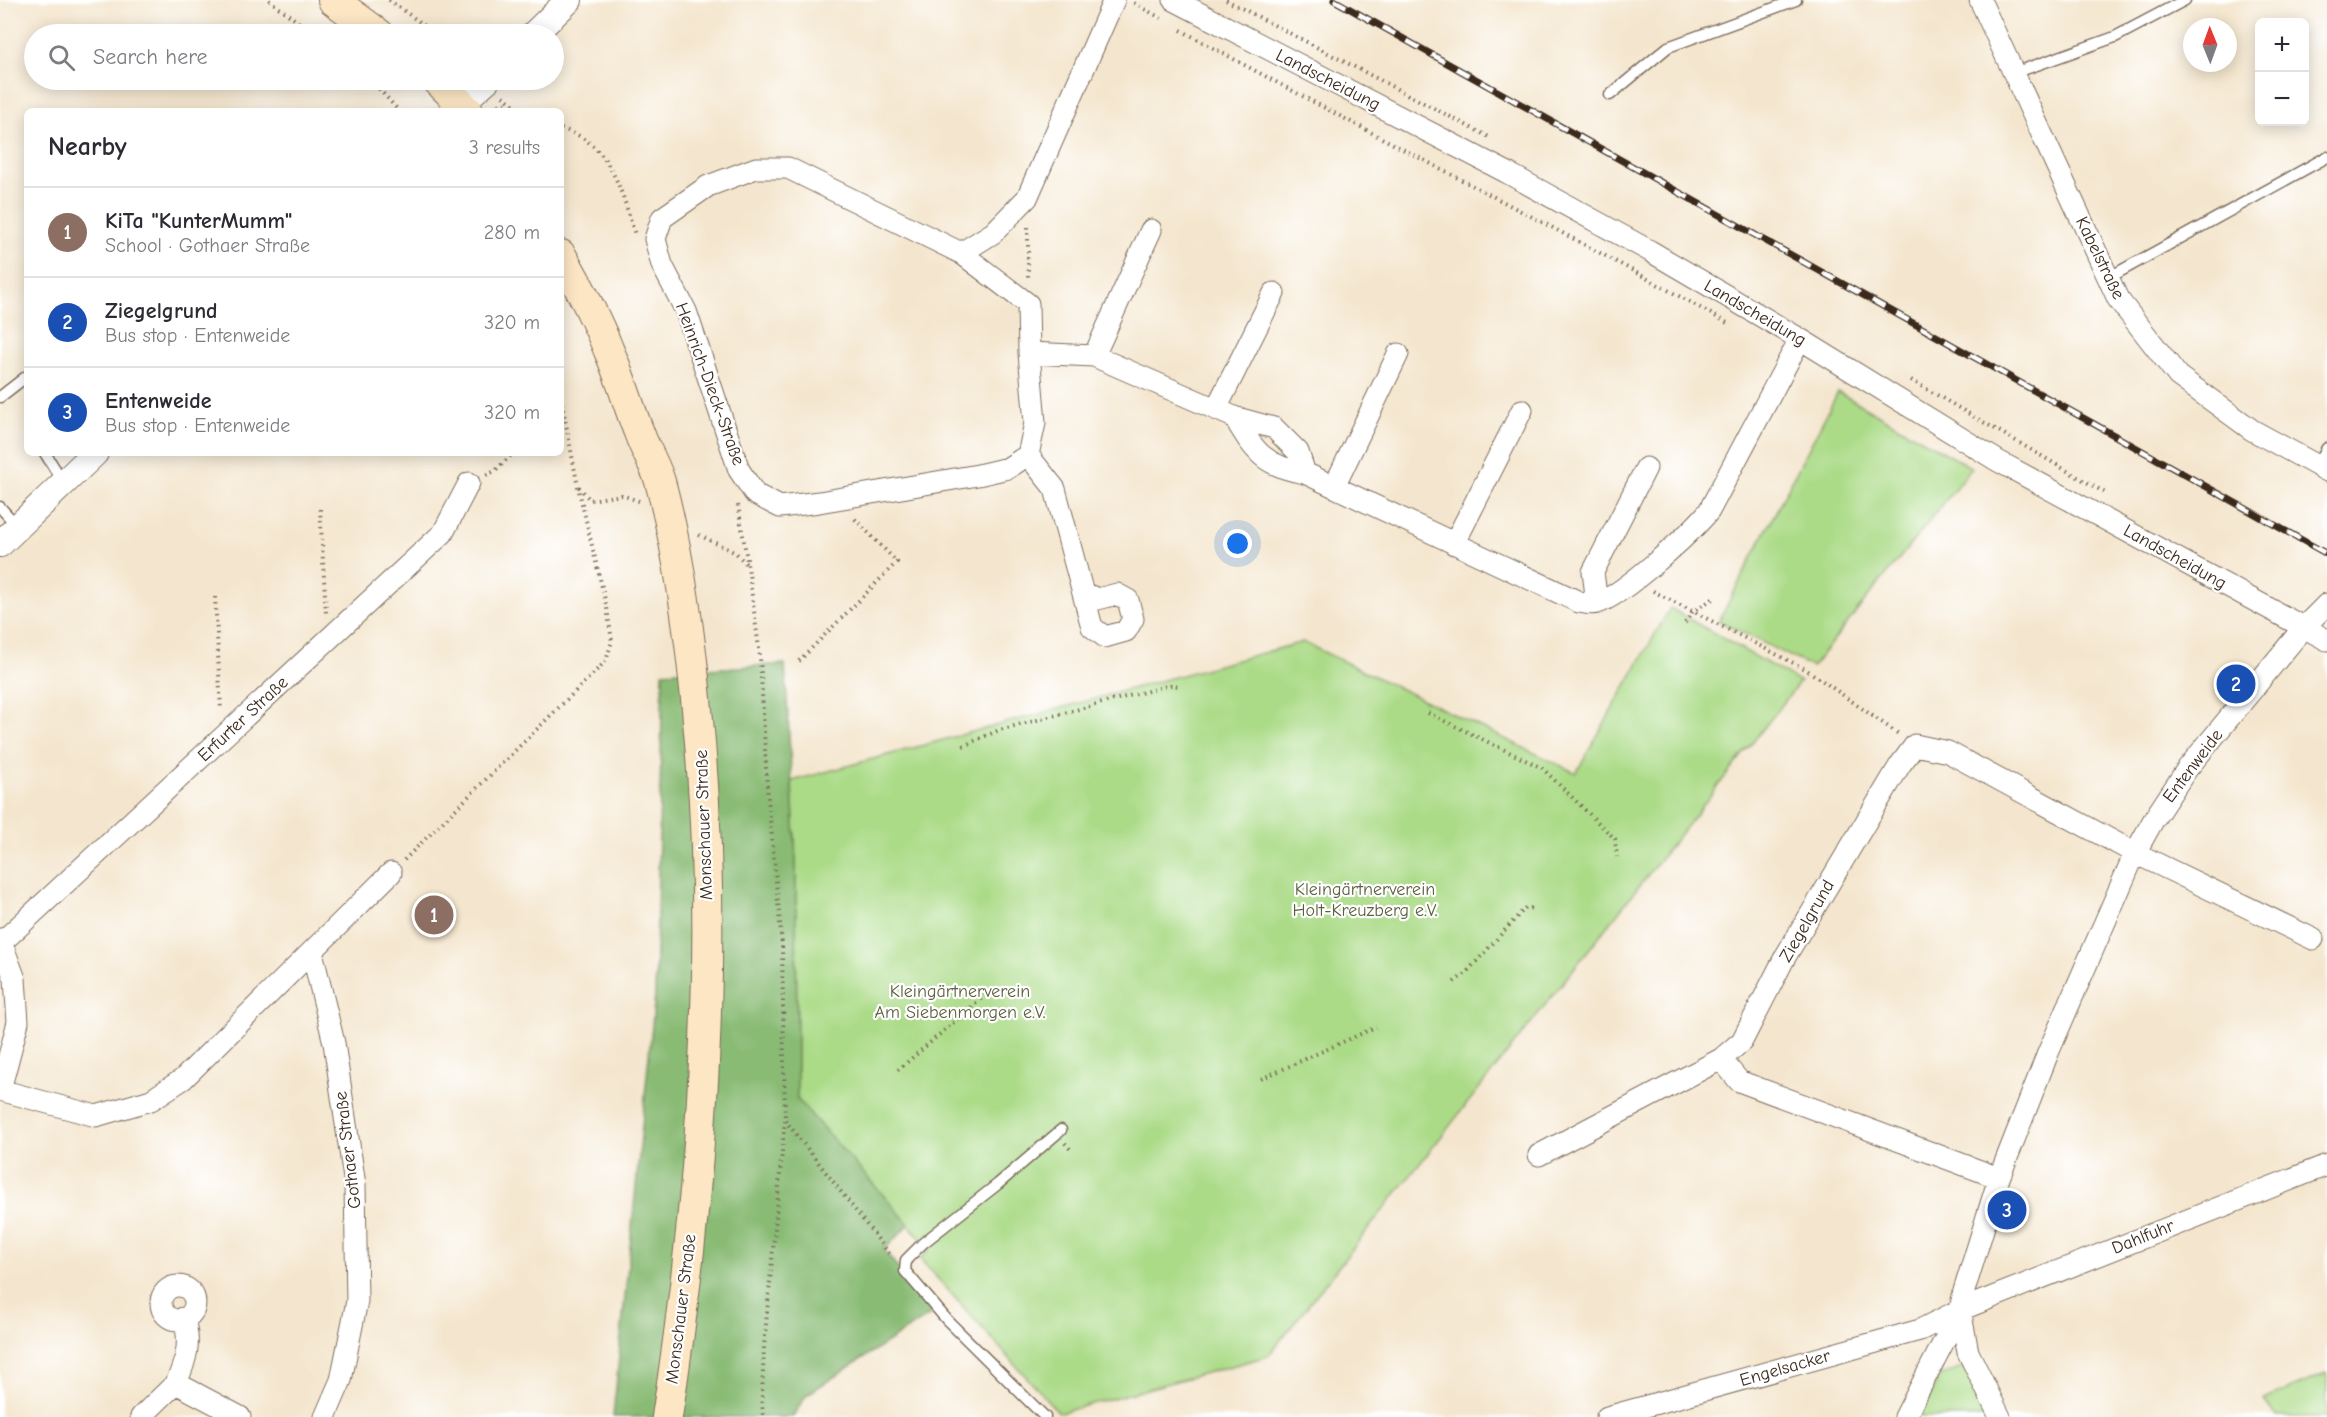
<!DOCTYPE html>
<html lang="en">
<head>
<meta charset="utf-8">
<style>
  body { margin:0; font-family:"Comic Neue",sans-serif; background:#f7f7f7; color:#2b2b33 }
  .controls { position:absolute; right:18px; top:18px; display:grid; overflow:hidden; border-radius:9px; box-shadow:0 3px 15px #0003 }
  .controls button { width:54px; height:54px; display:grid; place-items:center; padding:0; border:0; border-bottom:2px solid #e1e1e2; background:#fff; color:#2b2b33; font:30px sans-serif }
  .compass { position:absolute; left:2183px; top:18px; width:54px; height:54px; border-radius:50%; background:#fff; box-shadow:0 3px 15px #0003; rotate:359deg }
  .you { position:absolute; left:1238px; top:544px; width:21px; height:21px; margin:-15px; border:4px solid #fff; border-radius:50%; background:#1a73e8; box-shadow:0 0 0 9px #1a73e833 }
  .badge { display:grid; place-items:center; width:39px; height:39px; border-radius:50%; background:#d93025; color:#fff; font-size:20px; font-weight:700 }
  .pin { position:absolute; translate:-50% -50%; border:3px solid #fff; box-shadow:0 2px 6px #0006 }
  .list { margin:0; padding:0; list-style:none }
  h2 { display:flex; justify-content:space-between; align-items:center; height:78px; margin:0; padding:0 24px; font-size:26px }
  h2 small { font-size:20px; font-weight:400; color:#7c7c81 }
  .list li { display:grid; grid-template-columns:39px 1fr auto; gap:18px; align-items:center; box-sizing:border-box; height:90px; padding:0 24px; border-top:2px solid #e1e1e2 }
  .list b { display:block; font-size:22px; white-space:nowrap }
  .list p { margin:0; font-size:20px; white-space:nowrap; color:#7c7c81 }
  .list em { font-size:20px; font-style:normal; color:#7c7c81 }
  .icon { flex:none; width:33px; height:33px; fill:none; stroke:currentColor; stroke-width:2; stroke-linecap:round; stroke-linejoin:round }
  .map { position:relative; flex:none; width:2327px; height:1417px; overflow:hidden }
  .search { position:absolute; background:#fff; box-shadow:0 3px 15px #0003; left:24px; top:24px; width:540px; height:66px; display:flex; align-items:center; gap:15px; box-sizing:border-box; padding:0 21px; border-radius:33px; color:#7c7c81; font-size:22px }
  .panel { position:absolute; background:#fff; box-shadow:0 3px 15px #0003; left:24px; top:108px; width:540px; height:348px; border-radius:9px }
  .map>svg:first-child { display:block }
</style>
</head>
<body>
<div class="map">
<svg width="2327" height="1417" viewBox="0 0 2327 1417">
  <rect width="100%" height="100%" fill="#fff"/>
  <filter id="ink" filterUnits="userSpaceOnUse"><feTurbulence type="fractalNoise" baseFrequency=".0167" numOctaves="2"/><feDisplacementMap in="SourceGraphic" scale="12" xChannelSelector="R" yChannelSelector="G"/><feConvolveMatrix kernelMatrix="1 2 1 2 8 2 1 2 1" color-interpolation-filters="sRGB"/></filter>
  <filter id="wash" filterUnits="userSpaceOnUse"><feTurbulence type="fractalNoise" baseFrequency=".008" numOctaves="4" result="noise"/><feDisplacementMap in="SourceGraphic" scale="24" xChannelSelector="R" yChannelSelector="G"/><feGaussianBlur stdDeviation="1.35" result="paint"/><feColorMatrix in="noise" values="0 0 0 0 0 0 0 0 0 0 0 0 0 0 0 0 0 1.4 0 .05"/><feComposite in="paint" operator="in"/></filter>
  <g filter="url(#wash)">
    <rect width="100%" height="100%" fill="#f4e6ce"/>
    <path fill="#acdb88" stroke="#748253" stroke-width="1.5" d="M 1838,392 L 1972,468 L 1812,667 L 1719,621 Z
      M 1670,608 L 1800,682 L 1268,1356 L 1059,1413 L 920,1259 L 930,1249 L 797,1099 L 796,860 L 792,781 L 1303,642 L 1576,773 Z
      M 1964,1366 L 1989,1417 L 1919,1417 L 1940,1376 Z
      M 2327,1373 L 2327,1417 L 2276,1417 L 2264,1400 Z"/>
    <path fill="#89bb74" stroke="#627249" stroke-width="1.5" d="M 785,664 L 796,859 L 797,1099 L 909,1224 L 884,1250 L 933,1313 L 806,1395 L 793,1417 L 613,1417 L 655,995 L 663,672 Z"/>
  </g>
  <g filter="url(#ink)">
    <g fill="none" stroke-linecap="round" stroke-linejoin="round">
      <g stroke="#7c6c5c" stroke-width="13">
        <path id="service" d="M 2014,73 L 2115,37 L 2185,0
          M 1610,95 L 1668,47 L 1796,0
          M 2108,278 L 2327,157
          M 0,397 L 27,376
          M 45,453 L 63,482
          M 2317,466 L 2327,448
          M 0,507 L 18,527
          M 1045,1417 L 947,1320 L 905,1271 L 906,1260 L 923,1243 L 998,1184 L 1061,1130"/>
      </g>
      <g stroke="#7c6c5c" stroke-width="23">
        <path id="minor" d="M 1174,0 L 1506,172 L 1650,251 L 1800,339 L 1998,461 L 2327,640
          M 1980,0 L 2118,299 L 2178,376 L 2252,430 L 2327,471
          M 756,168 L 788,168 L 961,253 L 1028,304 L 1029,353 L 1035,423 L 1028,455 L 1008,468 L 978,475 L 819,502 L 780,507 L 755,494 L 739,470 L 686,311 L 662,265 L 655,239 L 662,218 L 708,186 Z
          M 961,253 L 993,233 L 1027,198 L 1114,0
          M 1029,353 L 1094,356 L 1234,417 L 1274,428 L 1298,452 L 1305,473
          M 1094,356 L 1151,230
          M 1216,409 L 1274,293
          M 1234,417 C 1254,451 1265,467 1305,473 L 1579,602 C 1584,603 1592,605 1597,603 C 1621,597 1693,531 1709,511 L 1800,339
          M 1028,455 L 1055,489 L 1092,627 L 1105,637 L 1126,631 L 1133,619 L 1128,600 L 1117,594 L 1098,599 L 1083,593
          M 1334,487 L 1398,354
          M 1454,544 L 1522,410
          M 1597,603 L 1593,572 L 1646,468
          M 0,939 L 15,979 L 18,1022 L 0,1090 L 96,1116 L 151,1100 L 183,1079 L 391,873
          M 2,942 L 443,533 L 469,483
          M 312,952 L 334,1043 L 355,1185 L 357,1301 L 341,1380 L 325,1417
          M 1539,1155 L 1721,1059
          M 1999,1178 L 1739,1081 L 1721,1059 L 1742,1041 L 1785,957 L 1900,765 L 1915,745 L 1948,752 L 2135,853 L 2313,939
          M161 1303a17 17 0 1 1 34 0a17 17 0 1 1-34 0Z
          M 1960,1310 L 1968,1352 L 2000,1417
          M 183,1318 C 192,1341 186,1361 176,1383 L 240,1417
          M 141,1417 L 176,1383
          M 1607,1417 L 1920,1330 L 1960,1310 L 2327,1165
          M 1905,1417 L 1960,1310 L 1964,1291 L 1999,1178 L 2048,1053 L 2135,853 L 2154,819 L 2187,769 L 2304,627 L 2327,604"/>
      </g>
      <g stroke="#7c6c5c" stroke-width="28">
        <path id="tertiary" d="M 534,34 L 569,0
          M 452,111 L 487,80
          M 0,544 L 95,453"/>
      </g>
      <g stroke="#7c6c5c" stroke-width="32">
        <path id="secondary" d="M 333,0 L 379,34
          M 437,80 L 468,111
          M 561,255 C 579,286 596,318 609,351 C 621,378 629,408 640,435 C 646,452 657,468 661,485 C 680,557 690,634 697,709 C 720,944 703,1184 667,1417"/>
      </g>
      <path stroke="#7c6c5c" stroke-width="4" stroke-dasharray="1.5 4.5" stroke-linecap="butt" d="M 269,0 L 314,34
        M 389,0 L 436,34
        M 1226,0 L 1491,138
        M 1134,3 L 1164,20
        M 1181,30 C 1362,131 1549,222 1729,324
        M 371,80 L 399,111
        M 503,96 L 522,111
        M 493,107 L 509,102
        M 561,129 C 610,141 622,192 635,235
        M 1028,227 L 1028,279
        M 1911,380 L 2107,494
        M 486,475 L 495,471 L 513,453
        M 579,487 L 590,500 L 622,495 L 639,501
        M 738,505 L 748,566 L 760,656 L 767,787 L 782,944 L 785,1120 L 764,1346 L 762,1397 L 763,1417
        M 320,509 L 326,613
        M 699,535 L 736,553 L 747,565
        M 1653,591 L 1807,670 L 1900,735
        M 215,597 L 221,710
        M 1685,623 L 1693,611 L 1716,597
        M 799,661 L 897,562 L 852,516
        M 1428,713 L 1542,768 L 1615,839 L 1617,857
        M 963,746 L 999,730 L 1171,685 L 1179,686
        M 404,860 L 606,661 L 612,641 L 607,608 L 578,487 L 561,398
        M 1454,982 L 1465,974 L 1526,907 L 1533,909
        M 898,1070 L 989,992
        M 1261,1079 L 1376,1027
        M 785,1120 L 891,1256
        M 1065,1143 L 1071,1150"/>
      <use href="#service" stroke="#fff" stroke-width="10"/>
      <use href="#minor" stroke="#fff" stroke-width="21"/>
      <use href="#tertiary" stroke="#fff" stroke-width="26"/>
      <use href="#secondary" stroke="#fce6c4" stroke-width="30"/>
      <g stroke="#3b2a1e" stroke-width="7">
        <path id="rail" d="M 1334,0 L 2327,554"/>
      </g>
      <use href="#rail" stroke="#fff" stroke-width="4.5" stroke-dasharray="14" stroke-linecap="butt"/>
    </g>
  </g>
  <g text-anchor="middle" dominant-baseline="central" stroke-width="4.5" stroke-linejoin="round" paint-order="stroke">
    <g font-size="18" fill="#3b2a1e" stroke="#fff">
      <text transform="translate(1328 80) rotate(27)">Landscheidung</text>
      <text transform="translate(2100 258) rotate(64)">Kabelstraße</text>
      <text transform="translate(1755 313) rotate(30)">Landscheidung</text>
      <text transform="translate(710 384) rotate(70)">Heinrich-Dieck-Straße</text>
      <text transform="translate(2175 557) rotate(29)">Landscheidung</text>
      <text transform="translate(243 719) rotate(-43)">Erfurter Straße</text>
      <text transform="translate(2193 766) rotate(-53)">Entenweide</text>
      <text transform="translate(704 825) rotate(-92)">Monschauer Straße</text>
      <text transform="translate(1807 921) rotate(-60)">Ziegelgrund</text>
      <text transform="translate(348 1150) rotate(-97)">Gothaer Straße</text>
      <text transform="translate(2143 1237) rotate(-22)">Dahlfuhr</text>
      <text transform="translate(681 1309) rotate(-83)">Monschauer Straße</text>
      <text transform="translate(1785 1368) rotate(-16)">Engelsacker</text>
    </g>
    <g font-size="18" fill="#5d5f3e" stroke="#fff">
      <text x="1365" y="889">Kleingärtnerverein<tspan x="1365" dy="21">Holt-Kreuzberg e.V.</tspan></text>
      <text x="960" y="991">Kleingärtnerverein<tspan x="960" dy="21">Am Siebenmorgen e.V.</tspan></text>
    </g>
  </g>
</svg>
<div class="controls">
<button>+</button>
<button>−</button>
</div>
<svg class="compass" viewBox="-18 -18 36 36"><path d="M0-13l5 13h-10z" fill="#e53935"/><path d="M0 13l5-13h-10z" fill="#7c7c81"/></svg>
<div class="you"></div>
<div class="pin badge" style="left:434px;top:915px;background:#8d6e63">1</div>
<div class="pin badge" style="left:2236px;top:684px;background:#1a4fb4">2</div>
<div class="pin badge" style="left:2007px;top:1210px;background:#1a4fb4">3</div>
<div class="search"><svg class="icon" aria-label="search" viewBox="0 0 24 24"><circle cx="10" cy="10" r="6"/><path d="M15 15l6 6"/></svg>Search here</div>
<section class="panel">
<h2>Nearby<small>3 results</small></h2>
<ul class="list">
<li><span class="badge" style="background:#8d6e63">1</span><div><b>KiTa &quot;KunterMumm&quot;</b><p>School · Gothaer Straße</p></div><em>280 m</em></li>
<li><span class="badge" style="background:#1a4fb4">2</span><div><b>Ziegelgrund</b><p>Bus stop · Entenweide</p></div><em>320 m</em></li>
<li><span class="badge" style="background:#1a4fb4">3</span><div><b>Entenweide</b><p>Bus stop · Entenweide</p></div><em>320 m</em></li>
</ul>
</section>
</div>
</body>
</html>
